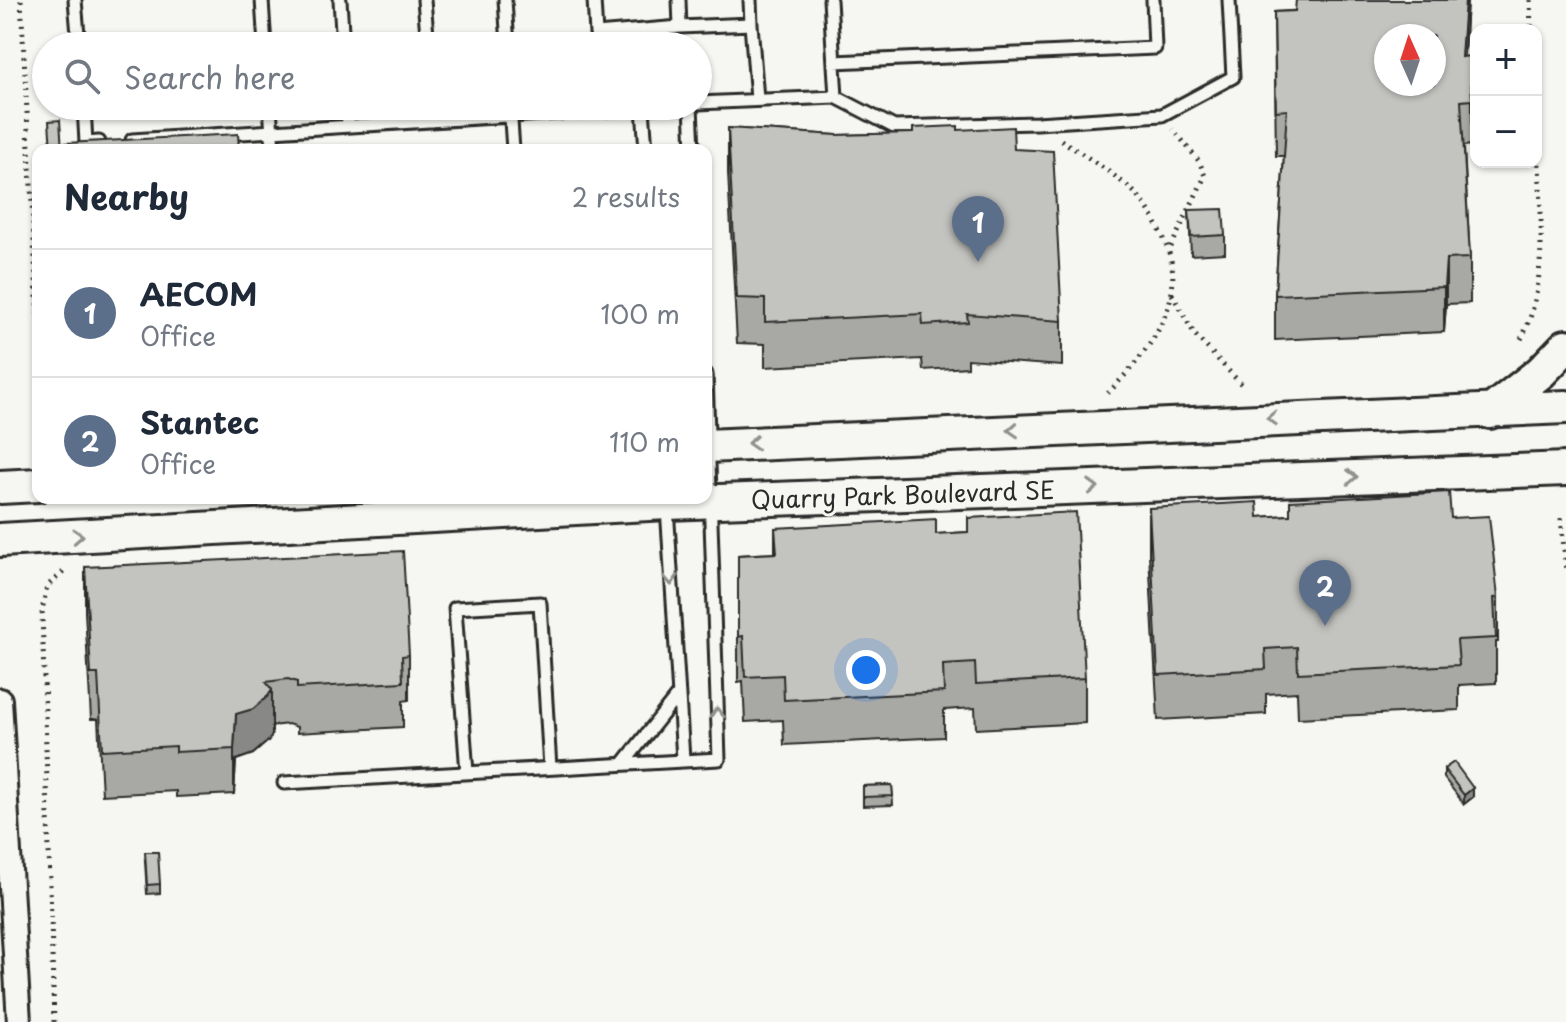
<!DOCTYPE html>
<html lang="en">
<head>
<meta charset="utf-8">
<style>
  body { margin:0; font-family:"Playpen Sans",sans-serif; background:#f2f2f3; color:#1f2937 }
  .controls { position:absolute; right:24px; top:24px; display:grid; overflow:hidden; border-radius:16px; box-shadow:0 2px 6px #0004 }
  .controls button { width:72px; height:72px; display:grid; place-items:center; padding:0; border:0; border-bottom:2px solid #e0e1e3; background:#fff; color:#1f2937; font:40px sans-serif }
  .compass { position:absolute; left:1374px; top:24px; width:72px; height:72px; border-radius:50%; background:#fff; box-shadow:0 2px 6px #0004; rotate:357deg }
  .you { position:absolute; left:866px; top:670px; width:28px; height:28px; margin:-20px; border:6px solid #fff; border-radius:50%; background:#1a73e8; box-shadow:0 0 0 12px #1a73e833 }
  .badge { display:grid; place-items:center; width:52px; height:52px; border-radius:50%; background:#ea580c; color:#fff; font-size:26px; font-weight:700 }
  .pin { position:absolute; translate:-50% -66px; filter:drop-shadow(0 2px 4px #0008) }
  .pin::after { content:''; position:absolute; top:42px; width:28px; height:24px; background:inherit; clip-path:polygon(0 0,100% 0,50% 100%) }
  .list { margin:0; padding:0; list-style:none }
  h2 { display:flex; justify-content:space-between; align-items:center; height:104px; margin:0; padding:0 32px; font-size:34px }
  h2 small { font-size:26px; font-weight:400; color:#747a83 }
  .list li { display:grid; grid-template-columns:52px 1fr auto; gap:24px; align-items:center; box-sizing:border-box; height:128px; padding:0 32px; border-top:2px solid #e0e1e3 }
  .list b { display:block; font-size:30px; white-space:nowrap }
  .list p { margin:0; font-size:26px; white-space:nowrap; color:#747a83 }
  .list em { font-size:26px; font-style:normal; color:#747a83 }
  .icon { flex:none; width:44px; height:44px; fill:none; stroke:currentColor; stroke-width:2; stroke-linecap:round; stroke-linejoin:round }
  .map { position:relative; flex:none; width:1566px; height:1022px; overflow:hidden }
  .search { position:absolute; background:#fff; box-shadow:0 2px 6px #0004; left:32px; top:32px; width:680px; height:88px; display:flex; align-items:center; gap:20px; box-sizing:border-box; padding:0 28px; border-radius:44px; color:#747a83; font-size:30px }
  .panel { position:absolute; background:#fff; box-shadow:0 2px 6px #0004; left:32px; top:144px; width:680px; height:360px; border-radius:16px }
  .map>svg:first-child { display:block }
</style>
</head>
<body>
<div class="map">
<svg width="1566" height="1022" viewBox="0 0 1566 1022">
  <rect width="100%" height="100%" fill="#f6f6f2"/>
  <filter id="ink" filterUnits="userSpaceOnUse"><feTurbulence type="fractalNoise" baseFrequency=".0125" numOctaves="2"/><feDisplacementMap in="SourceGraphic" scale="16" xChannelSelector="R" yChannelSelector="G"/><feConvolveMatrix kernelMatrix="1 2 1 2 8 2 1 2 1" color-interpolation-filters="sRGB"/></filter>
  <g filter="url(#ink)">
    <g fill="none" stroke-linecap="round" stroke-linejoin="round">
      <g stroke="#2b2b2b" stroke-width="17">
        <path id="lane" d="M 75,0 L 79,46
          M 262,0 L 265,46
          M 340,0 L 343,46
          M 424,0 L 428,46
          M 505,0 L 508,46
          M 594,0 L 596,34 L 680,27
          M 679,0 L 680,27 L 751,24 L 757,99
          M 750,0 L 751,24
          M 830,0 L 836,97
          M 834,62 L 1155,48 L 1153,0
          M 698,103 L 836,97 L 894,127 L 1037,123 L 1162,115 L 1233,77 L 1229,0
          M 84,106 L 86,143 L 99,142
          M 270,106 L 273,150
          M 347,106 L 348,126
          M 432,106 L 433,121
          M 510,106 L 513,150
          M 691,106 L 693,150
          M 643,108 L 646,150
          M 132,140 L 666,106
          M 667,507 L 683,759
          M 623,764 L 677,696
          M 467,773 L 455,608 L 540,603 L 550,768
          M 284,783 L 719,759 L 706,374"/>
      </g>
      <g stroke="#2b2b2b" stroke-width="28">
        <path id="street" d="M 0,700 L 19,1022"/>
      </g>
      <g stroke="#2b2b2b" stroke-width="38">
        <path id="secondary" d="M 1490,412 L 1541,372 L 1566,346
          M 706,446 L 1566,407
          M 0,487 L 38,485
          M 0,540 L 667,503 L 1566,469"/>
      </g>
      <path stroke="#2b2b2b" stroke-width="5" stroke-dasharray="2 6" stroke-linecap="butt" d="M 21,0 L 38,315
        M 1530,0 L 1531,30
        M 1472,127 L 1476,126
        M 1061,140 C 1085,156 1110,171 1132,190 C 1144,201 1153,216 1160,231 C 1195,295 1152,348 1108,393
        M 1171,247 L 1205,176 L 1199,161 L 1173,129
        M 1172,294 L 1195,335 L 1243,386
        M 1521,339 C 1552,283 1539,181 1536,117
        M 1561,518 L 1566,570
        M 54,1022 L 42,611 L 47,586 L 67,569"/>
      <use href="#lane" stroke="#f6f6f2" stroke-width="11"/>
      <use href="#street" stroke="#f6f6f2" stroke-width="22"/>
      <use href="#secondary" stroke="#f6f6f2" stroke-width="32"/>
    </g>
    <path fill="#a8a8a5" stroke="#2b2b2b" stroke-width="2" d="M 1467,0 L 1464,57 L 1472,100 L 1472,145 L 1464,146 L 1470,258 L 1470,303 L 1446,304 L 1444,332 L 1275,340 L 1275,295 L 1284,156 L 1276,156 L 1274,12 Z
      M 728,128 L 837,135 L 913,133 L 958,130 L 1014,149 L 1062,321 L 1062,366 L 968,359 L 968,367 L 923,370 L 922,359 L 765,367 L 765,344 L 737,343 L 728,173 Z
      M 1189,210 L 1225,235 L 1225,253 L 1191,255 Z
      M 1290,501 L 1451,518 L 1498,597 L 1498,642 L 1496,642 L 1496,683 L 1459,685 L 1459,710 L 1298,718 L 1297,692 L 1266,694 L 1266,714 L 1158,720 L 1149,554 L 1149,508 L 1258,517 L 1290,515 Z
      M 968,518 L 1085,678 L 1085,723 L 976,729 L 975,708 L 944,710 L 944,737 L 784,745 L 783,720 L 745,722 L 743,681 L 738,682 L 738,555 L 775,553 L 775,528 L 936,534 L 968,532 Z
      M 85,567 L 409,655 L 409,700 L 403,701 L 403,727 L 297,733 L 297,727 L 288,724 L 272,726 L 272,735 L 268,741 L 253,754 L 236,760 L 234,794 L 176,797 L 176,791 L 102,795 L 98,719 L 91,719 L 85,612 Z
      M 1444,769 L 1473,797 L 1464,804 L 1444,778 Z
      M 892,785 L 893,805 L 863,806 L 863,786 Z
      M 145,861 L 160,884 L 160,893 L 147,894 Z"/>
    <path fill="#888886" stroke="#2b2b2b" stroke-width="2" d="M 1465,0 L 1467,0 L 1461,102 L 1461,57 Z
      M 1446,259 L 1446,304 L 1444,332 L 1444,287 Z
      M 272,690 L 272,735 L 268,741 L 253,754 L 236,760 L 234,794 L 234,749 L 236,714 Z
      M 1473,788 L 1473,797 L 1464,804 L 1464,795 Z"/>
    <path fill="#c3c3c0" stroke="#2b2b2b" stroke-width="2" fill-rule="evenodd" d="M 1296,0 L 1465,0 L 1461,57 L 1470,56 L 1472,100 L 1461,101 L 1470,258 L 1446,259 L 1444,287 L 1275,295 L 1287,110 L 1276,111 L 1274,12 L 1295,11 ZM 1386,36 L 1434,36 L 1434,84 L 1386,84 Z
      M 60,120 L 62,150 L 51,150 L 49,121 Z
      M 958,126 L 958,130 L 1013,127 L 1014,149 L 1053,151 L 1062,321 L 967,314 L 968,322 L 923,325 L 922,314 L 765,322 L 765,299 L 737,298 L 728,128 L 837,135 L 913,133 L 913,128 Z
      M 238,134 L 239,150 L 67,150 L 66,143 Z
      M 1223,209 L 1225,235 L 1191,237 L 1189,210 Z
      M 1449,492 L 1451,518 L 1489,516 L 1498,597 L 1494,598 L 1496,638 L 1457,640 L 1459,665 L 1298,673 L 1297,647 L 1265,649 L 1266,669 L 1158,675 L 1149,508 L 1257,502 L 1258,517 L 1290,515 L 1290,501 Z
      M 1076,512 L 1085,678 L 976,684 L 975,663 L 943,665 L 944,692 L 784,700 L 783,675 L 745,677 L 743,636 L 738,637 L 738,555 L 777,553 L 775,528 L 936,519 L 936,534 L 968,532 L 968,518 Z
      M 403,551 L 409,655 L 402,656 L 403,682 L 297,688 L 297,682 L 288,679 L 266,682 L 272,690 L 268,696 L 253,709 L 236,714 L 234,749 L 176,752 L 176,746 L 102,750 L 98,674 L 91,674 L 85,567 Z
      M 1454,762 L 1473,788 L 1464,795 L 1444,769 Z
      M 892,785 L 893,796 L 863,797 L 863,786 Z
      M 145,852 L 158,852 L 160,884 L 147,885 Z"/>
    <defs><path id="oneway-chevron" d="M-2-3.5L2.5 0L-2 3.5" fill="none" stroke-width="1.6" stroke-linecap="round" stroke-linejoin="round" transform="scale(2)"/></defs>
    <g stroke="#90908e">
      <use href="#oneway-chevron" transform="translate(1272 418) rotate(178)"/>
      <use href="#oneway-chevron" transform="translate(1013 430) rotate(177)"/>
      <use href="#oneway-chevron" transform="translate(753 443) rotate(177)"/>
      <use href="#oneway-chevron" transform="translate(1352 477) rotate(-2)"/>
      <use href="#oneway-chevron" transform="translate(1093 487) rotate(-2)"/>
      <use href="#oneway-chevron" transform="translate(78 536) rotate(-3)"/>
      <use href="#oneway-chevron" transform="translate(671 580) rotate(87)"/>
      <use href="#oneway-chevron" transform="translate(717 713) rotate(-92)"/>
    </g>
  </g>
  <g text-anchor="middle" dominant-baseline="central" stroke-width="6" stroke-linejoin="round" paint-order="stroke">
    <g font-size="24" fill="#2b2b2b" stroke="#f6f6f2">
      <text transform="translate(903 494) rotate(-2)">Quarry Park Boulevard SE</text>
    </g>
  </g>
</svg>
<div class="controls">
<button>+</button>
<button>−</button>
</div>
<svg class="compass" viewBox="-18 -18 36 36"><path d="M0-13l5 13h-10z" fill="#e53935"/><path d="M0 13l5-13h-10z" fill="#747a83"/></svg>
<div class="you"></div>
<div class="pin badge" style="left:978px;top:262px;background:#5c6f8a">1</div>
<div class="pin badge" style="left:1325px;top:626px;background:#5c6f8a">2</div>
<div class="search"><svg class="icon" aria-label="search" viewBox="0 0 24 24"><circle cx="10" cy="10" r="6"/><path d="M15 15l6 6"/></svg>Search here</div>
<section class="panel">
<h2>Nearby<small>2 results</small></h2>
<ul class="list">
<li><span class="badge" style="background:#5c6f8a">1</span><div><b>AECOM</b><p>Office</p></div><em>100 m</em></li>
<li><span class="badge" style="background:#5c6f8a">2</span><div><b>Stantec</b><p>Office</p></div><em>110 m</em></li>
</ul>
</section>
</div>
</body>
</html>
